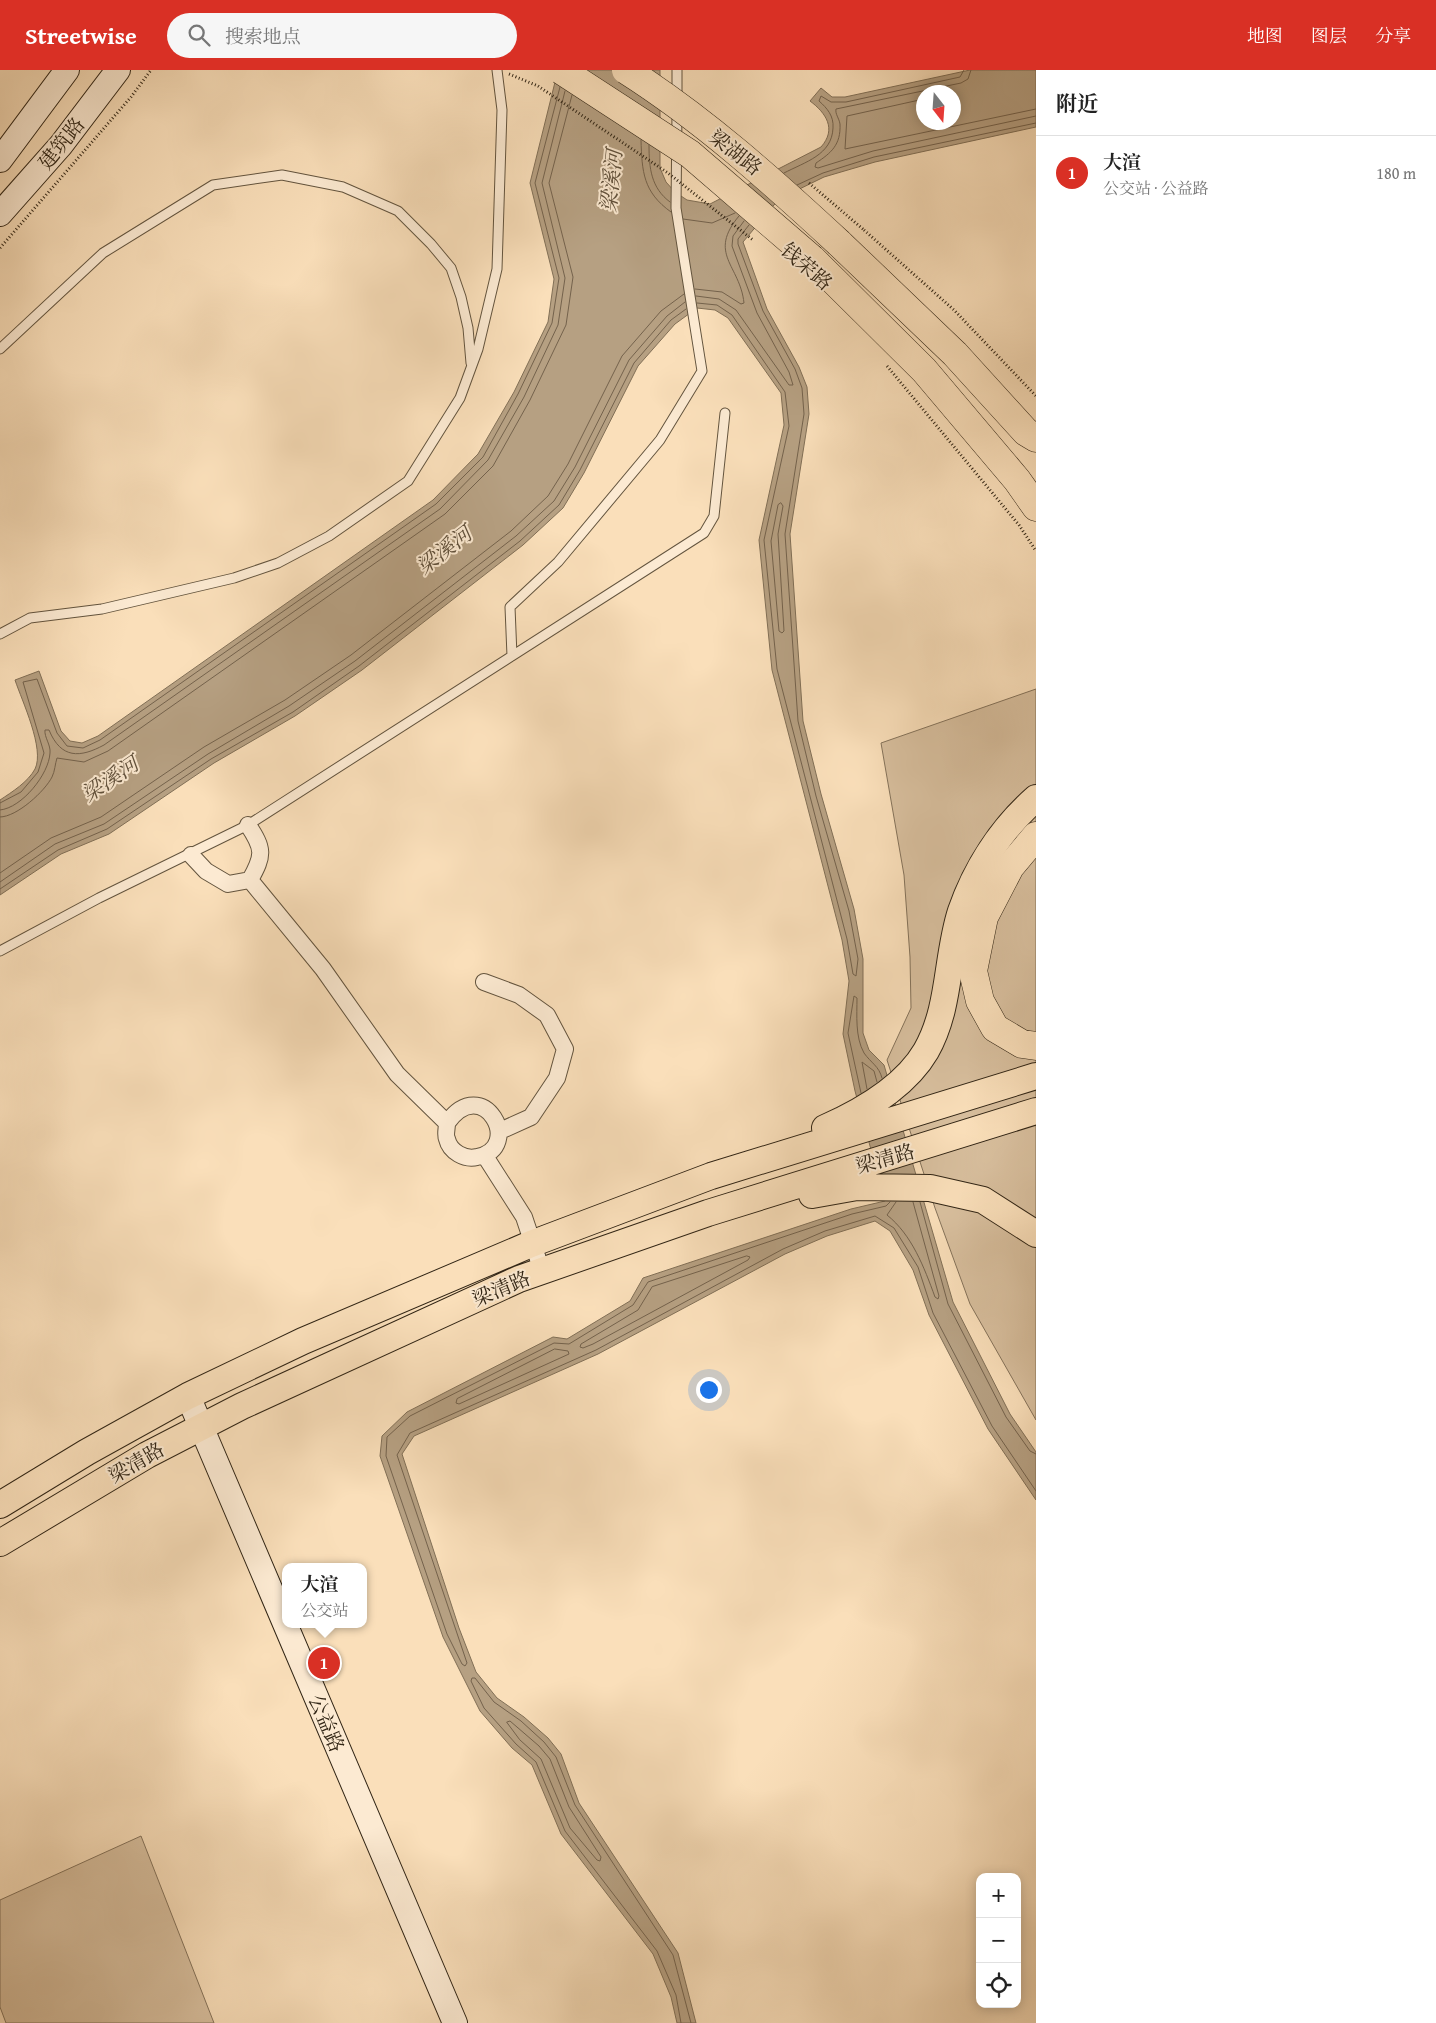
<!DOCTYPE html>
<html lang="zh">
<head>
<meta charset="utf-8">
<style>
  body { margin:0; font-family:"Gentium Book Plus","Noto Serif SC",serif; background:#f6f6f6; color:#222 }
  .controls { position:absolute; right:15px; bottom:15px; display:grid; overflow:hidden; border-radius:10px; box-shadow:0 2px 12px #0003 }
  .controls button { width:45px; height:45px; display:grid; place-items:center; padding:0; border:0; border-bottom:1px solid #e0e0e0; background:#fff; color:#222; font:25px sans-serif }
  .compass { position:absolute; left:916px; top:15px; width:45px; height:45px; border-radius:50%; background:#fff; box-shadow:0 2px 12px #0003; rotate:163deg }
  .you { position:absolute; left:708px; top:1319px; width:18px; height:18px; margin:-12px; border:4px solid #fff; border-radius:50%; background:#1a73e8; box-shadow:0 0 0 8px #1a73e833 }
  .badge { display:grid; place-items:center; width:32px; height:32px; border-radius:50%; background:#d93025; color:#fff; font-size:16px; font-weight:700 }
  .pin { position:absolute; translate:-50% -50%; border:2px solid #fff; box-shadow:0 1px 5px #0006 }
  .popup { position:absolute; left:282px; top:1493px; width:85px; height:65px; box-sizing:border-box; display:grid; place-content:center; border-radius:10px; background:#fff; filter:drop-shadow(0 1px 4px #0005); font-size:16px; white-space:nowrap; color:#767676 }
  .popup b { font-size:19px; color:#222 }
  .popup::after { content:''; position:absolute; left:50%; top:100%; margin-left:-10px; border:10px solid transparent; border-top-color:#fff }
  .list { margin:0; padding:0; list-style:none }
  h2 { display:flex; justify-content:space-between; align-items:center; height:65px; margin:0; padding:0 20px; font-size:21px }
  h2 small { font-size:16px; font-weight:400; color:#767676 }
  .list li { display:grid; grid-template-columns:32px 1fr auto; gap:15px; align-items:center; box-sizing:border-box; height:75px; padding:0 20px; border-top:1px solid #e0e0e0 }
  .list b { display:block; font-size:19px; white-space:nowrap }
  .list p { margin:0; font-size:16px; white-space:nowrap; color:#767676 }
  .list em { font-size:16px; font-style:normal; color:#767676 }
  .icon { flex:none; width:28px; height:28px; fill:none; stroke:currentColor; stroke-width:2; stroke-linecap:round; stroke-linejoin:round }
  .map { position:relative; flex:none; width:1036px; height:1953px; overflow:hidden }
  header { display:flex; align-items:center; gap:30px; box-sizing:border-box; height:70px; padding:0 25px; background:#d93025; color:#fff }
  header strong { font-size:24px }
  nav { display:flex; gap:28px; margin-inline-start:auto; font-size:18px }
  .search { width:350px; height:45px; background:#f6f6f6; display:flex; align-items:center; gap:12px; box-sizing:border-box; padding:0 18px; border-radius:28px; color:#767676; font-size:19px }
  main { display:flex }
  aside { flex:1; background:#fff }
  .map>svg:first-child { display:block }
</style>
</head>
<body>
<header>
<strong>Streetwise</strong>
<div class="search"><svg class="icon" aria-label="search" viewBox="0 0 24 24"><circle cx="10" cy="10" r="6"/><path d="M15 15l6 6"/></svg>搜索地点</div>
<nav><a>地图</a><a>图层</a><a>分享</a></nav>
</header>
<main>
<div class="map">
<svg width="1036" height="1953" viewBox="0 0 1036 1953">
  <rect width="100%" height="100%" fill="#fadfba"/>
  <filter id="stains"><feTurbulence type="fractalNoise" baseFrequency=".004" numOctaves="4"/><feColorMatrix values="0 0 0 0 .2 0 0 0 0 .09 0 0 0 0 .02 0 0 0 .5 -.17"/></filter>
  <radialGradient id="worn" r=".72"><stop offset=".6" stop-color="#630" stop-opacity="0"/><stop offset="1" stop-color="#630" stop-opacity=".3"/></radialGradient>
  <path fill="#d8bf9e" stroke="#84725a" d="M 1036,619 L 1036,1350 L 970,1234 L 935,1138 L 887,990 L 911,938 L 910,887 L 904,805 L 881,673 Z
    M 141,1766 L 214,1953 L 6,1953 L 0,1937 L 0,1830 Z"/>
  <path fill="#b6a082" stroke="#816f56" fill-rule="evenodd" d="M 558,0 L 660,0 L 660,98 L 666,112 L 675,122 L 687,130 L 710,134 L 821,77 C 837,59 826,43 810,31 L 821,18 L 832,27 L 845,27 L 970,0 L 1036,0 L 1036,57 L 875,92 L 824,107 L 779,129 L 743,172 L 767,239 L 799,297 L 807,317 L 809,344 L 790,464 L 803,651 L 821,724 L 854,839 L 863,889 L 863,963 L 869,980 L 884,995 L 953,1232 L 1010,1344 L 1036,1382 L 1036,1430 L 988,1359 L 929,1245 L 913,1200 L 890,1161 L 875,1151 L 827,1166 L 785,1184 L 598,1284 L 414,1366 L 402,1384 L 459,1558 L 476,1602 L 497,1628 L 524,1647 L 548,1668 L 561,1684 L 579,1733 L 678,1883 L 696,1953 L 677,1953 L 671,1927 L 653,1884 L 561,1764 L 532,1695 L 512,1678 L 480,1641 L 443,1567 L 380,1386 L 382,1366 L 407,1342 L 553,1267 L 567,1269 L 630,1231 L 643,1208 L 851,1139 L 885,1131 L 855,1021 L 843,964 L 849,911 L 842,870 L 772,600 L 759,470 L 784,355 L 781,323 L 728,248 L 715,240 L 697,238 L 675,254 L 638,296 L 584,403 L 563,438 L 523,475 L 362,600 L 295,646 L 214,693 L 109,764 L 61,784 L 0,825 L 0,730 C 12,722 28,712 35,699 C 45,679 22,631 15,610 L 39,601 L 61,661 L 70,671 L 82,673 L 98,666 L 433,430 L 478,384 L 514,322 L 548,252 L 554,209 L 530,113 ZM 924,22 L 954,22 L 954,52 L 924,52 Z"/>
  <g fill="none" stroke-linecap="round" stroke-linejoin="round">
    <path stroke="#74624c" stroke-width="1" d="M 971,0 L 968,9 L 961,13 L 836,39 C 835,44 839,48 840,54 C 841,75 831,83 816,93 L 815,97 L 818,98 L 873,81 L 1036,46
      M 924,29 L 847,46 L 845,79 L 1036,39
      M 641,70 C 642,102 643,122 671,142
      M 649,75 C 649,98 651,118 670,132
      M 784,103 C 805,92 832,85 833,58 C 834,46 827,38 819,31 L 821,26 L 831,32 L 846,32 L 960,7 L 964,0
      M 797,115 L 823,103 L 874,87 L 1036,53
      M 683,149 L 712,153 L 735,143
      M 695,219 L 722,222 L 741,234 L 744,233 C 740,195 707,184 739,146
      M 696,226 L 719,229 L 736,240 L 789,315 L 793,315 L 789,302 L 757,243 L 732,176 L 733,166 L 744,151
      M 697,233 L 717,235 L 732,245 L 785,322 L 789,356 L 764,470 L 777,599 L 847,869 L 853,904 L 856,906 L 858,889 L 849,841 L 816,726 L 798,651 L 785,464 L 804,344 L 802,318 L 795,299 L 763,241 L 738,174 L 738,169 L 749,155
      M 781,433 L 783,436 L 778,464 L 784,561 L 782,563 L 779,561 L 771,471 L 778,435 Z
      M 0,733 L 21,722 L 38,702 L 44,683 L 23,612 L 37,609 L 57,663 L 67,676 L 83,678 L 100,670 L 436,434 L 483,387 L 518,324 L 552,253 L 559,208 L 535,113 L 560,17
      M 0,740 C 22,738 49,704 50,683 C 51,675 44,667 45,660 L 49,660 C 61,689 80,688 104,675 L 440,439 L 488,390 L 524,327 L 558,255 L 565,208 L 542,113 L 565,21
      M 0,747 C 17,747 45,721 52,707 C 55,701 55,694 57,688 L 84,692 L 108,681 L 445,444 L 493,396 L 530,330 L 566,255 L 573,207 L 549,113 L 572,25
      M 0,803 L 51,768 L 101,747 L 204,677 L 285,630 L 351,585 L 511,461 L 548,426 L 568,394 L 622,286 L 661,241 L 684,224
      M 0,812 L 55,774 L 104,754 L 208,684 L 289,636 L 355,591 L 516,466 L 554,431 L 575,397 L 629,290 L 667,246 L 685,232
      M 0,819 L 58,780 L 107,759 L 211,689 L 293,642 L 359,596 L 520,471 L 559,435 L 580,400 L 634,293 L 671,250 L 686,239
      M 867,1019 L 862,992 L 874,1001 L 877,1012
      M 861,1023 L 848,963 L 854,926 L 857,928 C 857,945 855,967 864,983 C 871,993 879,996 882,1008
      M 890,1132 L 886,1136 L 852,1144 L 648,1212 L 633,1235 L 569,1274 L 554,1273 L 410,1346 L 387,1367 L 386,1386 L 447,1564 L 462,1594 L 465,1596 L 467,1593 L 397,1385 L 410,1363 L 596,1280 L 783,1179 L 825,1161 L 875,1146 L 894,1158 L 918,1197 L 933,1243 L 992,1356 L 1036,1421
      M 896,1132 L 887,1145 C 912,1165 924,1197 935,1227 L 938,1229 L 939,1226 L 913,1132
      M 920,1132 L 948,1234 L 1006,1347 L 1030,1381 L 1036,1384
      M 747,1186 L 750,1187 L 748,1190 L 593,1274 L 583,1278 L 580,1277 L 581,1274 L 638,1240 L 652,1217 Z
      M 555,1279 L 568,1281 L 569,1284 L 459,1334 L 456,1333 L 457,1329 Z
      M 507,1652 L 510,1651 L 539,1676 L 550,1689 L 569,1737 L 601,1787 L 600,1791 L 597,1790 L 570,1758 L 541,1689 L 520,1670 Z
      M 681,1953 L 676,1925 L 657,1881 L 565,1761 L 536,1692 L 516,1674 L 484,1638 L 471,1611 L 472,1608 L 475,1608 L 494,1632 L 521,1651 L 544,1672 L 556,1687 L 575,1735 L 673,1885 L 691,1953"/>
    <g stroke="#63543e" stroke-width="11">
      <path id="lane" d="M 677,29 L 677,0
        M 0,279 L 103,183 L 213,115 L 282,105 L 343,117 L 398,141 L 431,174 L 451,198 L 461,227 L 468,258 L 471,293
        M 0,564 L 30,548 L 102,539 L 234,508 L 278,493 L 329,466 L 408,411 L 460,328 L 478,279 L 497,199 L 502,40 L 497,0
        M 512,586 L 510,537 L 558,492 L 660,370 L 702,301 L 676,138 L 677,42
        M 0,881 L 99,828 L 248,755 L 704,463 L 714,446 L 725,343"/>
    </g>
    <g stroke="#63543e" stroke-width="18">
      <path id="street" d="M 248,755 C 264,779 264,785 250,810 L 323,899 L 397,1004 L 447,1053 C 447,1058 445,1065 447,1069 C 450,1082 465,1090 477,1087 C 525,1078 483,1002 447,1053
        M 191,785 L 206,801 L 228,814 L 250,810
        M 484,912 L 519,925 L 547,945 L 565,979 L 557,1008 L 531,1047 L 500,1061
        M 485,1086 L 524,1147 L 542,1201"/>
    </g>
    <g stroke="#312515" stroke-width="26">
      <path id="secondary" d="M 0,90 L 67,0
        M 0,144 L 61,75 L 118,0
        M 188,1326 L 455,1953"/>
    </g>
    <g stroke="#312515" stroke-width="28">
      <path id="primary" d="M 825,1058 C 861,1042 905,1017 926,981 C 951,937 946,887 961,841 C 976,798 1002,758 1036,728
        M 812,1125 L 857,1117 L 930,1118 L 983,1130 L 1036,1164
        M 0,1435 L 87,1382 L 188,1326 L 303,1271 L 531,1174 L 711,1106 L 1036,1006
        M 0,1473 L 147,1385 L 242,1336 L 519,1209 L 708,1143 L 1036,1041"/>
    </g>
    <g stroke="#312515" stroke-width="29">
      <path id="highway" d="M 839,173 L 955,284 L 1026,362 L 1036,368
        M 812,189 L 924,300 L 1017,410 L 1036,437
        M 1036,766 L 1010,797 L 984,847 L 973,901 L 980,931 L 995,958 L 1022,974 L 1036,976"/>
    </g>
    <path stroke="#312515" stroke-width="3" stroke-dasharray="1 2.5" stroke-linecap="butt" d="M 509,4 L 538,16
      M 864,160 L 954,240 L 1036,326
      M 0,178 L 131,27 L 151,0
      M 887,296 L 1019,455 L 1036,481"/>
    <use href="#lane" stroke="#fcead2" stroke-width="9"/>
    <use href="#street" stroke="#fcead2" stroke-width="16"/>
    <use href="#secondary" stroke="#fcead2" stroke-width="24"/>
    <use href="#primary" stroke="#fadfba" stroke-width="26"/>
    <use href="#highway" stroke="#fadfba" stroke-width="28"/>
    <g stroke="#312515" stroke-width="29" stroke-linecap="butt">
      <path id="highway-bridge" d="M 561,0 L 690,84 L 812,189
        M 626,0 C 703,49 772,111 839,173"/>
    </g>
    <path stroke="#312515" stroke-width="3" stroke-dasharray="1 2.5" stroke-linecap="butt" d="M 538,16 L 668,103 L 753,170
      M 809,113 L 864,160"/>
    <use href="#highway-bridge" stroke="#fadfba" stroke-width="28"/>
  </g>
  <g text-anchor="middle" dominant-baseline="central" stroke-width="4" stroke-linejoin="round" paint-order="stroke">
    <g font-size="20" fill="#312515" stroke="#fcead2">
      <text transform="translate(61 73) rotate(-51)">建筑路</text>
      <text transform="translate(736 82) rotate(38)">梁湖路</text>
      <text transform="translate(807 196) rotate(41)">钱荣路</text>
      <text transform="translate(885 1088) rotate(-16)">梁清路</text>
      <text transform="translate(501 1218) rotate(-23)">梁清路</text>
      <text transform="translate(136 1392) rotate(-30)">梁清路</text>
      <text transform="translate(327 1653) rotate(67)">公益路</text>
    </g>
    <g font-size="21" font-style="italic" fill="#60503b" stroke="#fcead2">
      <text transform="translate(611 111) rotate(-84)">梁溪河</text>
      <text transform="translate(444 480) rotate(-38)">梁溪河</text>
      <text transform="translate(110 709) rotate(-34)">梁溪河</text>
    </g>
  </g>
  <rect width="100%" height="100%" filter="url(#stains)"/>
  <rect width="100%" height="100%" fill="url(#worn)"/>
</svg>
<div class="controls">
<button>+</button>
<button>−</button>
<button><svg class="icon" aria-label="locate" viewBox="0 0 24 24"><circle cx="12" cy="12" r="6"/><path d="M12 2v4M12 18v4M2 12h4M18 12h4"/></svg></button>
</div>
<svg class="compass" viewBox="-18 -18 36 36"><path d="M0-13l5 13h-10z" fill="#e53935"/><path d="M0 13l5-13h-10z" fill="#767676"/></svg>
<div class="you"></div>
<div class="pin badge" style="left:324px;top:1593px">1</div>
<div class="popup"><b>大渲</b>公交站</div>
</div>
<aside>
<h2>附近<small></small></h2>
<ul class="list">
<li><span class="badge">1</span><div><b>大渲</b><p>公交站 · 公益路</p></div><em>180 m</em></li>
</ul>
</aside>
</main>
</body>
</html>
